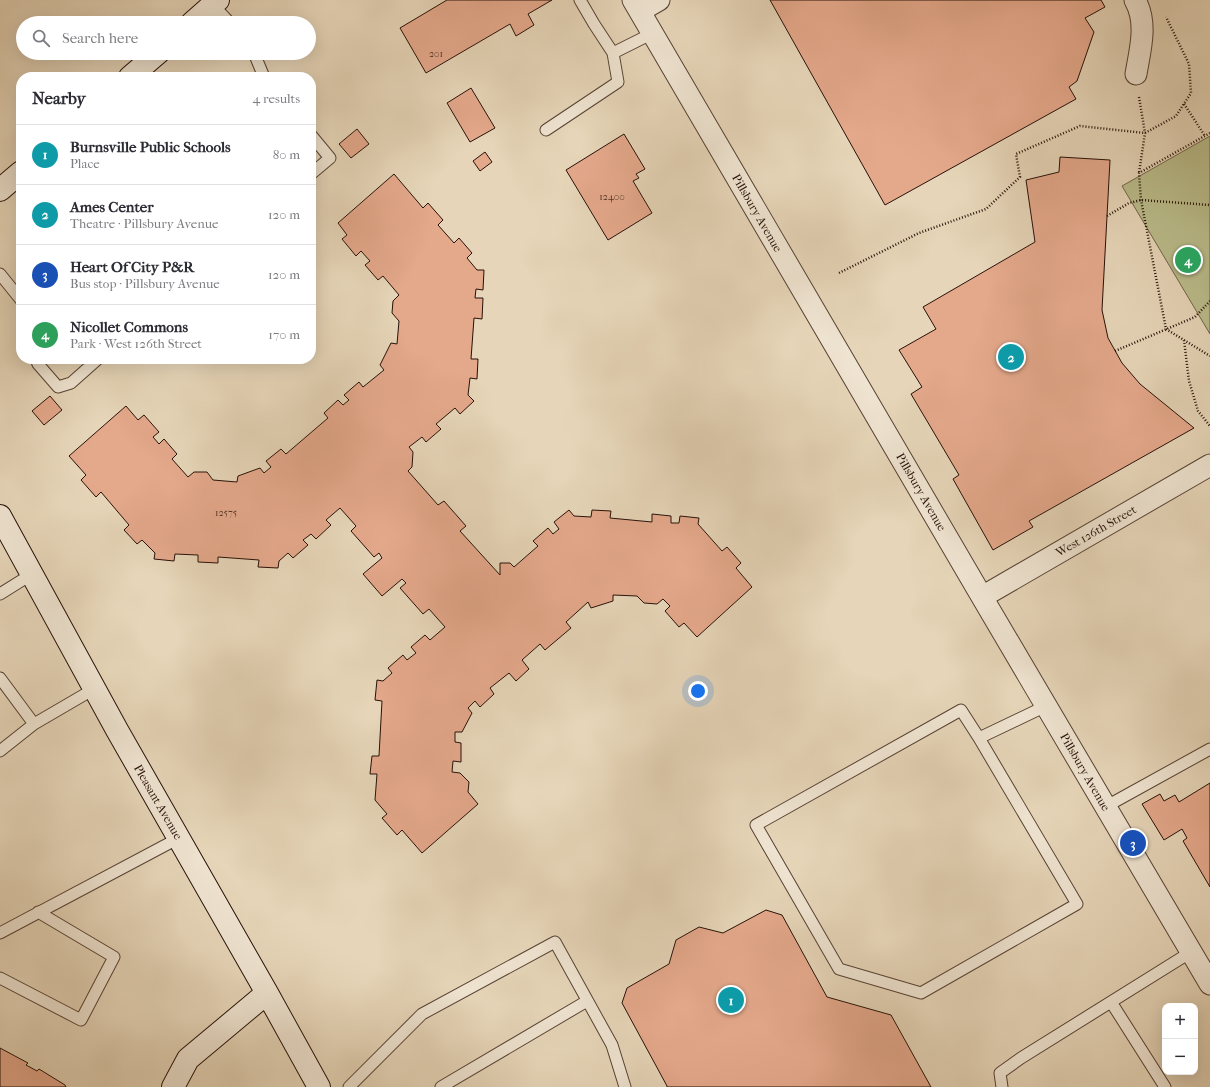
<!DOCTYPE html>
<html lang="en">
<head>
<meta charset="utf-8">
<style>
  body { margin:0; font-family:"IM FELL French Canon",serif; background:#f7f7f7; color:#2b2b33 }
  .controls { position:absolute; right:12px; bottom:12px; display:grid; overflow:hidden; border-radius:8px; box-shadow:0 4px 16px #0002 }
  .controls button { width:36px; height:36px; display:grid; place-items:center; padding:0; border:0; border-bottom:1px solid #e1e1e2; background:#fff; color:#2b2b33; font:20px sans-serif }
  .you { position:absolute; left:698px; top:691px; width:14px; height:14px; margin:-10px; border:3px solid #fff; border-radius:50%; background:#1a73e8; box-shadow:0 0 0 6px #1a73e833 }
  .badge { display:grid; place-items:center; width:26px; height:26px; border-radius:50%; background:#8f2418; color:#fff; font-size:13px; font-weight:700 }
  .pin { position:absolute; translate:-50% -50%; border:2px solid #fff; box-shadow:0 1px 4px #0006 }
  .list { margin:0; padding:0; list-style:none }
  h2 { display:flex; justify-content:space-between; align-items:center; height:52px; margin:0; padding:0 16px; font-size:17px }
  h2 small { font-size:13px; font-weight:400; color:#7c7c81 }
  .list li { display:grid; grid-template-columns:26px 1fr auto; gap:12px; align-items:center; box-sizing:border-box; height:60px; padding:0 16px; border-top:1px solid #e1e1e2 }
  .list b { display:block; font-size:15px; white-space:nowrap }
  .list p { margin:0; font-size:13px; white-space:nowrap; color:#7c7c81 }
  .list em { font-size:13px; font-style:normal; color:#7c7c81 }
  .icon { flex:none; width:22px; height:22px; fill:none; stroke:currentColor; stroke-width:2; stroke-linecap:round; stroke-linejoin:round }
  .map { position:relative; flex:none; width:1210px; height:1087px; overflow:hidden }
  .search { position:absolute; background:#fff; box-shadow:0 4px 16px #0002; left:16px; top:16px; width:300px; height:44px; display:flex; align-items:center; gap:10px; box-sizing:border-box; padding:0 14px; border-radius:22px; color:#7c7c81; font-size:15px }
  .panel { position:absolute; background:#fff; box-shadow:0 4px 16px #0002; left:16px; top:72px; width:300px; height:292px; border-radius:16px }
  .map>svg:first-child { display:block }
</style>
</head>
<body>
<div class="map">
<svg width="1210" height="1087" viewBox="0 0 1210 1087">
  <rect width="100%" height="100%" fill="#e6d5b8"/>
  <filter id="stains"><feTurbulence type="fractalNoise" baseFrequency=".005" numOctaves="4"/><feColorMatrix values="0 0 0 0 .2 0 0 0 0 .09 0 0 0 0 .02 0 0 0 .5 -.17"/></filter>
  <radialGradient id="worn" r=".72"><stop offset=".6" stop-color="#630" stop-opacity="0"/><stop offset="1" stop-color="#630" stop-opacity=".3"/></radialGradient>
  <path fill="#babc8b" stroke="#70664a" d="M 1210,136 L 1210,334 L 1122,186 Z"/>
  <path fill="#e4a88b" stroke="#271108" d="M 447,0 L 552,0 L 528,14 L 534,25 L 516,36 L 510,24 L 426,73 L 400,28 Z
    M 770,0 L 1101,0 L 1105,7 L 1085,18 L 1094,32 L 1077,81 L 1069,87 L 1076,99 L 885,205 Z
    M 471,88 L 495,128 L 470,142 L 447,103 Z
    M 357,129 L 369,144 L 351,158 L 339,144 Z
    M 624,134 L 645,169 L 636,174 L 639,178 L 633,181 L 652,213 L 608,240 L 566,170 Z
    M 485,152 L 492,162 L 480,171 L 473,161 Z
    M 1060,157 L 1110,160 L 1102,310 L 1108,338 L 1122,363 L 1140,384 L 1194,428 L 1029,521 L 1033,527 L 993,550 L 953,479 L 959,475 L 911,394 L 922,387 L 899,350 L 936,329 L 923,307 L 1035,242 L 1026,180 L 1059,172 Z
    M 394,174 L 423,208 L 428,203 L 443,220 L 438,225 L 454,243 L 459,238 L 472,253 L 467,258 L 477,270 L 484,270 L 483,290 L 476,289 L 475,298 L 483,298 L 482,319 L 474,318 L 471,359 L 478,359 L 477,379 L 470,378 L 468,395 L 474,401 L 460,414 L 455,408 L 436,424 L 441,429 L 426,442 L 422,437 L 409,447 L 413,452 L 412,467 L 408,471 L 438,505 L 444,501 L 466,526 L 460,531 L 500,575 L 500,563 L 510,563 L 514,567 L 538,546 L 533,541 L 548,528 L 553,534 L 559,529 L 554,522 L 569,510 L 574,516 L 591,517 L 592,510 L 611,511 L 610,518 L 652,522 L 652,514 L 671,516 L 671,523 L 679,523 L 680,516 L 699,518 L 698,524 L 722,551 L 727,547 L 741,563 L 736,568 L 752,587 L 697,637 L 684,623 L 679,627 L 665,611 L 670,606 L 663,599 L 657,604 L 644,603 L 637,596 L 613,595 L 613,601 L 591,608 L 588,602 L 566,622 L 571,628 L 545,650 L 540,644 L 522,660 L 529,669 L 516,681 L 509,673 L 490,688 L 494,694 L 480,707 L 475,701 L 468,708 L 472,713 L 462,732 L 455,732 L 455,742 L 461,743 L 461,762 L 453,761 L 452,772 L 460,773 L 469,782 L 468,792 L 478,804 L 422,853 L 402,830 L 397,835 L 382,818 L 387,814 L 375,800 L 377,774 L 370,774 L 372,756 L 379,756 L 382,701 L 375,700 L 377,680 L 383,681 L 392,673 L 388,668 L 403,655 L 407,660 L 416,653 L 411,647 L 425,635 L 430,640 L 445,627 L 429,609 L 423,614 L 400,588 L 406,583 L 402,579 L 382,596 L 363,574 L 382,558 L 379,553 L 374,557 L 351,531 L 356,526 L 340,508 L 326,520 L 331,525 L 316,539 L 311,534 L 303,540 L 308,545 L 293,558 L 288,553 L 279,561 L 278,568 L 258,567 L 259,560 L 218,557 L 218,563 L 198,562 L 198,555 L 175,554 L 174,561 L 154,559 L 155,553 L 142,540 L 137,544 L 124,530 L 129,525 L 101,492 L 96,497 L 81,480 L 86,475 L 69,456 L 126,406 L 138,420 L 144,415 L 159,432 L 153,437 L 159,444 L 164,439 L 177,454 L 172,459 L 188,477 L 194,472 L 207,472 L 213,480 L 237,482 L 238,476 L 260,468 L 264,473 L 271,467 L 266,461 L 281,449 L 286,454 L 328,418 L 324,413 L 338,400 L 343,405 L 349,400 L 344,395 L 359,382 L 363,387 L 384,370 L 380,365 L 391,343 L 397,344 L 399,321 L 392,313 L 393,301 L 399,295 L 383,276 L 378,280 L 365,265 L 370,261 L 361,251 L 356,256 L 342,239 L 347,235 L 338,223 Z
    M 50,396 L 62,410 L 44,425 L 32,411 Z
    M 1210,783 L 1210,887 L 1183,841 L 1187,838 L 1182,829 L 1164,840 L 1142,804 L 1160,794 L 1164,801 L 1175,795 L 1179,802 Z
    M 766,910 L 782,915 L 827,997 L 891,1015 L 931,1087 L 667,1087 L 667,1086 L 622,1003 L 627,988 L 669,964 L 676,940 L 699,927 L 723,933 Z
    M 0,1048 L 28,1063 L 26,1065 L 37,1071 L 39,1069 L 65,1085 L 66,1087 L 0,1087 Z"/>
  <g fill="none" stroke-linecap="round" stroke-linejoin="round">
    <g stroke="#574234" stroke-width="13">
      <path id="lane" d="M 580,0 L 594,24 L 613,53 L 653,33
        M 213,5 L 230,23
        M 254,53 L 264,77
        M 546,130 L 618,82 L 613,53
        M 311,135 L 330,158 L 311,174
        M 0,274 L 21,300
        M 36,359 L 38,364 L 58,387 L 71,383 L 98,359
        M 0,594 L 32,574
        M 0,678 L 34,724
        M 979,738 L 1077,904 L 921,993 L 839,969 L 756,825 L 961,710 L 979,738 L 1046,706
        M 0,751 L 34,724 L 94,689
        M 1105,807 L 1210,749
        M 0,933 L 179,838
        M 0,978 L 81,1020 L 114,957 L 38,912
        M 1111,1002 L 1165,1087
        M 349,1087 L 422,1014 L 555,942 L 612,1045 L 625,1087
        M 441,1087 L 587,1001
        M 1002,1087 L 1000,1073 L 1021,1058 L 1191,952"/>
    </g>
    <g stroke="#574234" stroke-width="23">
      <path id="street" d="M 633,0 L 982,597 L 1210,984
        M 1135,0 C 1148,23 1140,50 1136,74
        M 640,11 L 659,0
        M 982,597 L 1210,465"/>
    </g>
    <g stroke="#271108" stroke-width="24">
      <path id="secondary" d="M 192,23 L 218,0
        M 130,77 L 158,53
        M 0,190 L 21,172
        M 0,516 L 117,730 L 267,993 L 319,1087
        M 173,1087 L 188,1059 L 267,993"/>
    </g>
    <path stroke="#271108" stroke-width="2.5" stroke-dasharray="1 2" stroke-linecap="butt" d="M 1139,97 L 1145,133 L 1139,173
      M 1184,104 L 1205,136
      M 1210,133 L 1139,173 L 1141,200 L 1166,329 L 1210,356
      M 1107,216 L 1129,203 L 1141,200 L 1210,205
      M 839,273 L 919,233 L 986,209 L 1020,177 L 1016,154 L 1080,126 L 1145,133 L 1176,116 L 1191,93 L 1189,64 L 1166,17
      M 1184,340 L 1189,381 L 1198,411 L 1210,426
      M 1115,351 L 1195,317 L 1210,301"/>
    <use href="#lane" stroke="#efe4d1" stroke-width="11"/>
    <use href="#street" stroke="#efe4d1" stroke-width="21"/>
    <use href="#secondary" stroke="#efe4d1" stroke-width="22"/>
  </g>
  <g text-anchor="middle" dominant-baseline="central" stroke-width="4" stroke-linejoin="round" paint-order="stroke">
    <g font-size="10" fill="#563729">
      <text x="436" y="54">201</text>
      <text x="612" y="197">12400</text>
      <text x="226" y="513">12575</text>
    </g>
    <g font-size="12" fill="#271108" stroke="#efe4d1">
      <text transform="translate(757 213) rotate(60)">Pillsbury Avenue</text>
      <text transform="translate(921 492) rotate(60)">Pillsbury Avenue</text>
      <text transform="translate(1096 531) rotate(-30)">West 126th Street</text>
      <text transform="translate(1085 772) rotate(60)">Pillsbury Avenue</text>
      <text transform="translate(158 802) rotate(60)">Pleasant Avenue</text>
    </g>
  </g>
  <rect width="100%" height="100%" filter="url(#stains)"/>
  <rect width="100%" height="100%" fill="url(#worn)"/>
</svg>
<div class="controls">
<button>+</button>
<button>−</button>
</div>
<div class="you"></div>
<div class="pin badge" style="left:731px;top:1000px;background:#0f9aa8">1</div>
<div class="pin badge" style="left:1011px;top:357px;background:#0f9aa8">2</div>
<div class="pin badge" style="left:1133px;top:843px;background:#1a4fb4">3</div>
<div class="pin badge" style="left:1188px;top:260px;background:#2e9e5b">4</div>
<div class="search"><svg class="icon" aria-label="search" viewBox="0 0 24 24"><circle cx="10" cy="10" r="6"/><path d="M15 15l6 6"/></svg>Search here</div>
<section class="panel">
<h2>Nearby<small>4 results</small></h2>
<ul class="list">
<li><span class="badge" style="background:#0f9aa8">1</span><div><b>Burnsville Public Schools</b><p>Place</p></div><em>80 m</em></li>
<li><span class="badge" style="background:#0f9aa8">2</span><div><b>Ames Center</b><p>Theatre · Pillsbury Avenue</p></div><em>120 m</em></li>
<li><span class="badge" style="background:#1a4fb4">3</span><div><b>Heart Of City P&amp;R</b><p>Bus stop · Pillsbury Avenue</p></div><em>120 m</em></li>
<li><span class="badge" style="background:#2e9e5b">4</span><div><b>Nicollet Commons</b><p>Park · West 126th Street</p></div><em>170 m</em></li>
</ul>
</section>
</div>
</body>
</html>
